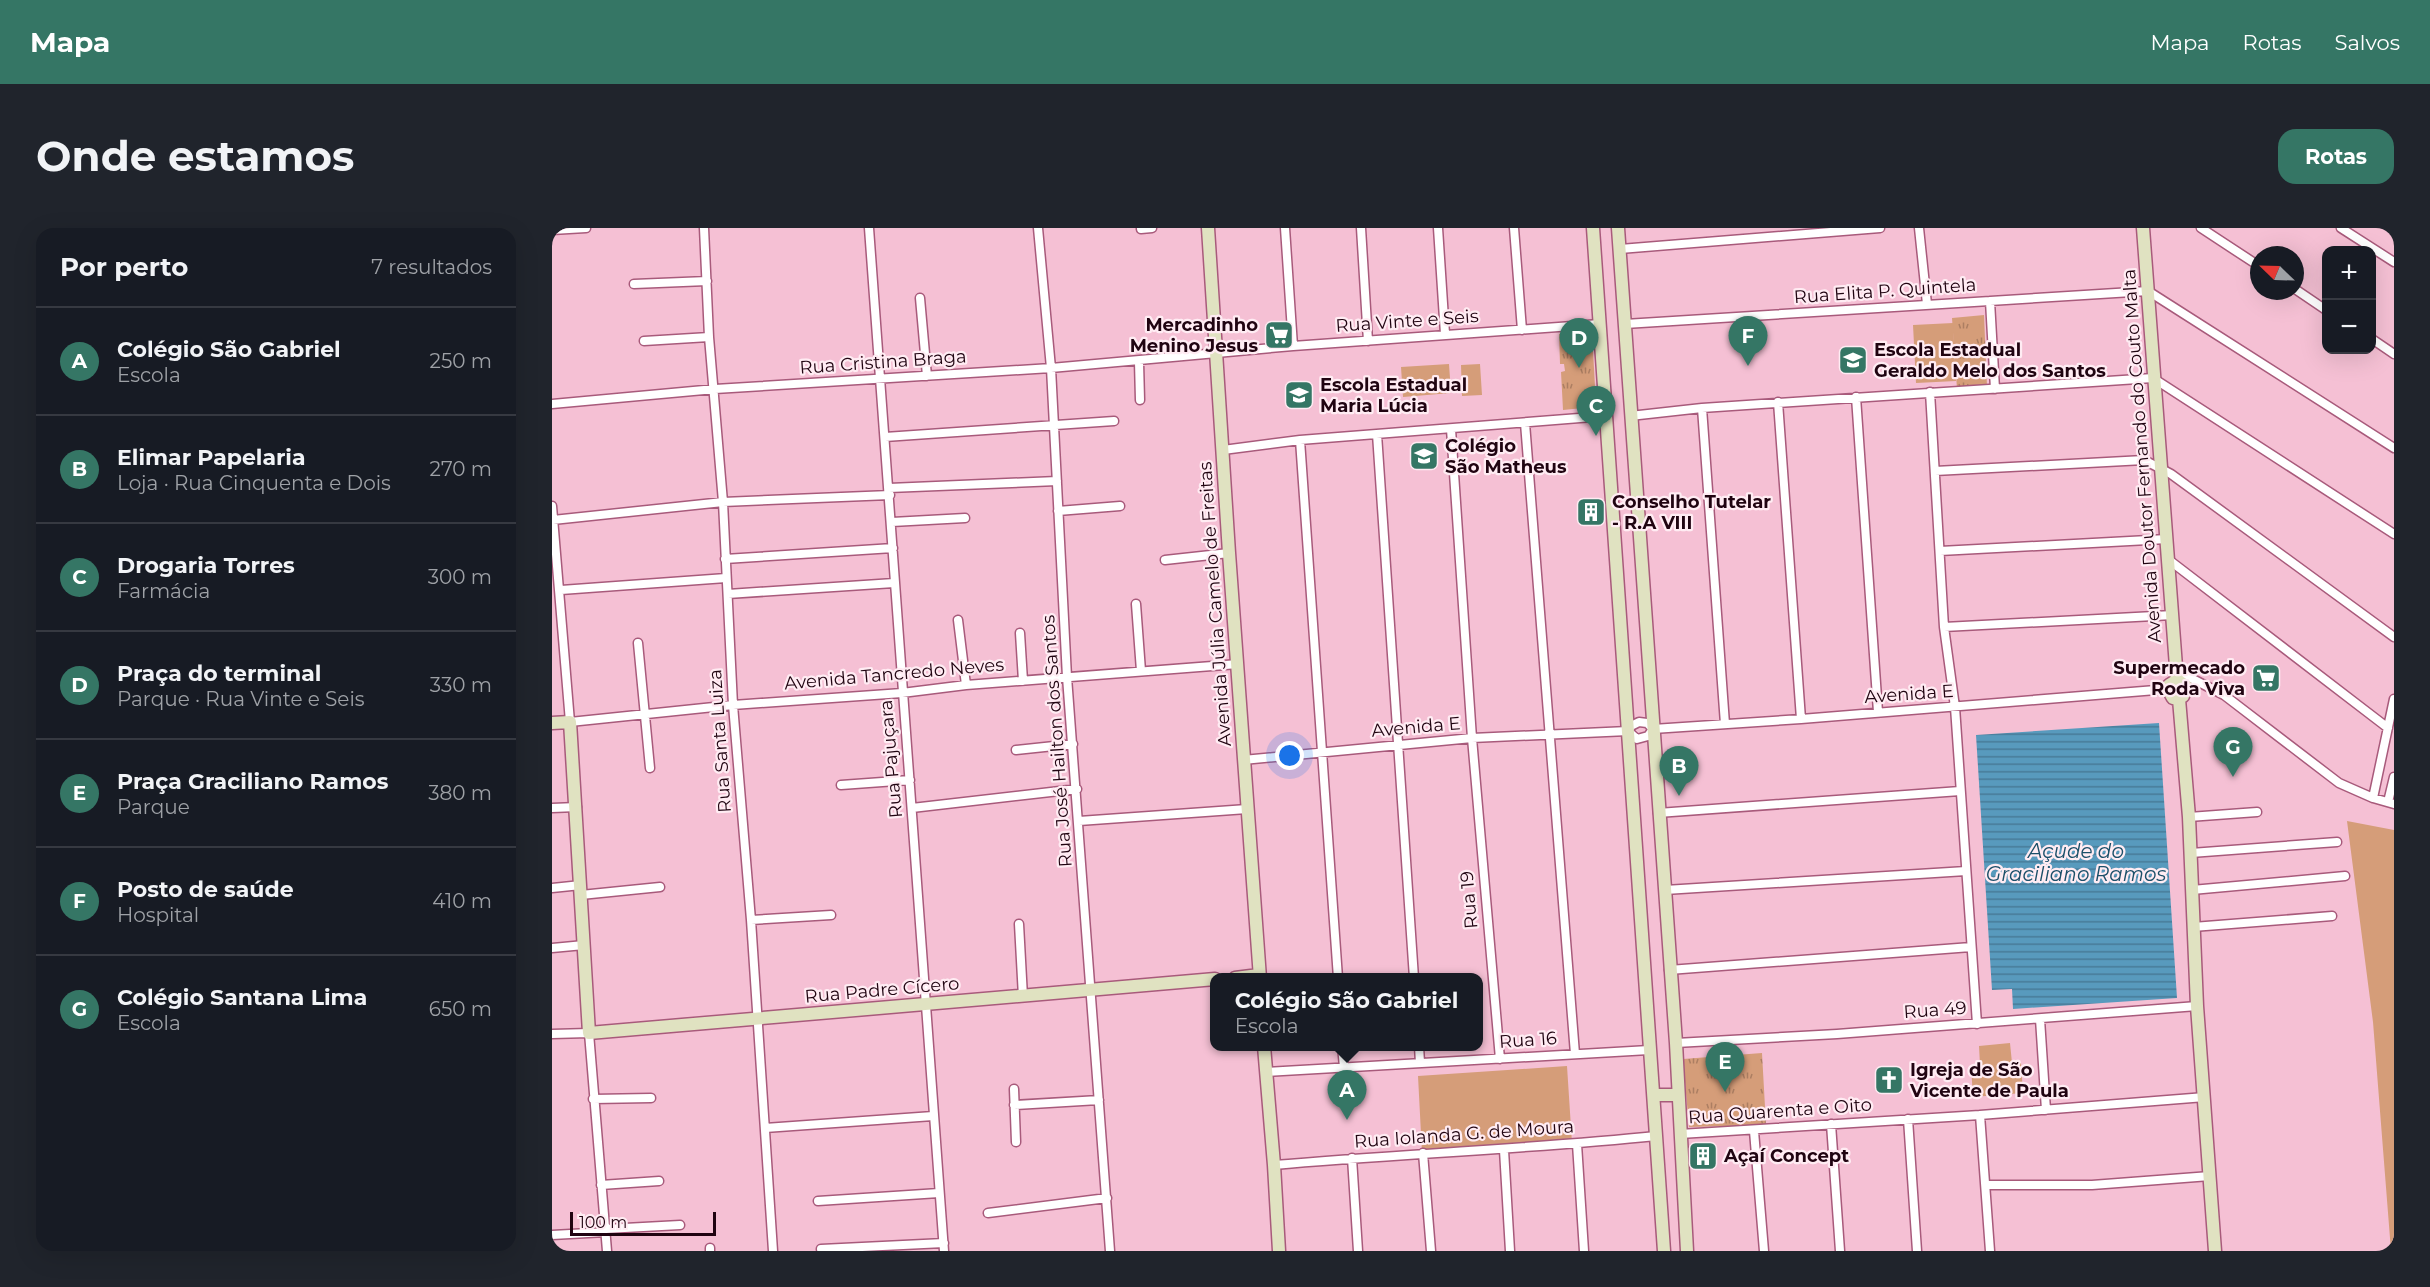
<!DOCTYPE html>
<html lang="pt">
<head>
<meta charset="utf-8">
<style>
  body { margin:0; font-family:Montserrat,sans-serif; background:#20242c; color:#f1f3f6 }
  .controls { position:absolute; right:18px; top:18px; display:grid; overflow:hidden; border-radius:12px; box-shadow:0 6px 24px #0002 }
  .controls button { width:54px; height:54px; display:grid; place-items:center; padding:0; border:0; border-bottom:2px solid #363941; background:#171b24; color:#f1f3f6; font:30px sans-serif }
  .compass { position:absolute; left:1698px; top:18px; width:54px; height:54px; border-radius:50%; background:#171b24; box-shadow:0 6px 24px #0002; rotate:293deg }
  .scale { position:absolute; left:18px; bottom:15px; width:146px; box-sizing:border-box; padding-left:6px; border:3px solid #200411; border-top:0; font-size:16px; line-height:21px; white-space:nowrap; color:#200411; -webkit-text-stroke:4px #ffecf3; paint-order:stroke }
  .you { position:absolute; left:738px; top:528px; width:21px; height:21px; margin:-15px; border:4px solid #fff; border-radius:50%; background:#1a73e8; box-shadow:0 0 0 9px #1a73e833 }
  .badge { display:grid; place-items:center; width:39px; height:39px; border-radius:50%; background:#357665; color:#fff; font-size:20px; font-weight:700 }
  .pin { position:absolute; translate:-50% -50px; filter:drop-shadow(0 2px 3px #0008) }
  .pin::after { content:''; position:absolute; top:32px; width:21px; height:18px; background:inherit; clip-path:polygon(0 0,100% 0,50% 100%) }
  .popup { position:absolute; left:658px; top:745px; width:273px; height:78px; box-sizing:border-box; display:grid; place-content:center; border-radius:12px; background:#171b24; filter:drop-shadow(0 2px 4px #0005); font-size:20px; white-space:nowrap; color:#9ea1a6 }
  .popup b { font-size:22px; color:#f1f3f6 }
  .popup::after { content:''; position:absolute; left:50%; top:100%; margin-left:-12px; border:12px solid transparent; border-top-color:#171b24 }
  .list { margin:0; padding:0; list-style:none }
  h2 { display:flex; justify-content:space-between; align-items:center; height:78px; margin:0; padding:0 24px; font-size:26px }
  h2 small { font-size:20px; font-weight:400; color:#9ea1a6 }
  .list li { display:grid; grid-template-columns:39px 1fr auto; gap:18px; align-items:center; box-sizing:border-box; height:108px; padding:0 24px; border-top:2px solid #363941 }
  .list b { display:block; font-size:22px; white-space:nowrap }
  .list p { margin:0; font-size:20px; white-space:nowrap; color:#9ea1a6 }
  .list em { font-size:20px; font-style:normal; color:#9ea1a6 }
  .map { position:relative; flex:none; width:1842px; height:1023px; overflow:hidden; border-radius:18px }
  header { display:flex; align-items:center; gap:36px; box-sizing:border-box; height:84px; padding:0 30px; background:#357665; color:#fff }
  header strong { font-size:28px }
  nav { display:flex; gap:33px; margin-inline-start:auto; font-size:21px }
  .intro { display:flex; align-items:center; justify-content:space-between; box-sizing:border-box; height:144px; padding:0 36px }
  h1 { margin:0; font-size:42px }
  .button { padding:15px 27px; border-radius:18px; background:#357665; color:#fff; font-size:21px; font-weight:700 }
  main { display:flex; gap:36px; padding:0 36px }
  aside { flex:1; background:#171b24; border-radius:18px; box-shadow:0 6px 24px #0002 }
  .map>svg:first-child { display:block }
</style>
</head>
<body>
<header>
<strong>Mapa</strong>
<nav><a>Mapa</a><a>Rotas</a><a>Salvos</a></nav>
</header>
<div class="intro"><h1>Onde estamos</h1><a class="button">Rotas</a></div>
<main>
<aside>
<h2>Por perto<small>7 resultados</small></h2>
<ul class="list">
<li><span class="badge">A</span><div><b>Colégio São Gabriel</b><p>Escola</p></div><em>250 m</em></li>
<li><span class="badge">B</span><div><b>Elimar Papelaria</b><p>Loja · Rua Cinquenta e Dois</p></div><em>270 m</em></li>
<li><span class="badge">C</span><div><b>Drogaria Torres</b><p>Farmácia</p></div><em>300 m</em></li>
<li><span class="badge">D</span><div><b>Praça do terminal</b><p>Parque · Rua Vinte e Seis</p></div><em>330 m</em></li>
<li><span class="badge">E</span><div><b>Praça Graciliano Ramos</b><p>Parque</p></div><em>380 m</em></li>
<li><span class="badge">F</span><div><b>Posto de saúde</b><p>Hospital</p></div><em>410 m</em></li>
<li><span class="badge">G</span><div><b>Colégio Santana Lima</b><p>Escola</p></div><em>650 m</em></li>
</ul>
</aside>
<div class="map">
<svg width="1842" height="1023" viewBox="0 0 1842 1023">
  <defs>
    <pattern id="park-tufts" width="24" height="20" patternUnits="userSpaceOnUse" patternTransform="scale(1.5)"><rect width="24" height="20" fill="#d59d79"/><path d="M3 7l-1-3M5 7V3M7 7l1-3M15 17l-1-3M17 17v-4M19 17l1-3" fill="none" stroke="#ac7e62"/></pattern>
    <pattern id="water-rules" width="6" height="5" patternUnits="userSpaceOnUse" patternTransform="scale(1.5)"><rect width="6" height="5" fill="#589abd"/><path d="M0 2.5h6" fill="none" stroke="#487b98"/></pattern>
  </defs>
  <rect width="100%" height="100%" fill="#f5c0d4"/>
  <path fill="url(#park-tufts)" d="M 1432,87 L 1435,158 L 1405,161 L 1400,90 Z
    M 1040,104 L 1044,177 L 1041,179 L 1011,182 L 1009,144 L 1013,143 L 1012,136 L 1008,136 L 1007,106 Z
    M 1210,825 L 1214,897 L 1137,899 L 1131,831 Z"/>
  <path fill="#d59d79" d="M 1401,95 L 1404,153 L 1364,155 L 1361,97 Z
    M 897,136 L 899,165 L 851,169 L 849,139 Z
    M 928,136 L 930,167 L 910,168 L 909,137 Z
    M 1795,593 L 1842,602 L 1842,1023 L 1839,1023 L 1821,794 Z
    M 1458,815 L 1460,835 L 1469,835 L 1471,865 L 1421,869 L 1419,838 L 1428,837 L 1427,818 Z
    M 1015,838 L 1020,915 L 870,925 L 866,848 Z"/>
  <path fill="url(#water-rules)" d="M 1607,495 L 1625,770 L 1461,781 L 1460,761 L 1440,762 L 1424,507 Z"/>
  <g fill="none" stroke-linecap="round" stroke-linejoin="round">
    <g stroke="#a85a7b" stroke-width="11">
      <path id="street" d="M 152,0 L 157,109 L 171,274 L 181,477 L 199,692 L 221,1023
        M 317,0 L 392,1023
        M 486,0 L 499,140 L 515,449 L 558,1023
        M 733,0 L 741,118
        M 809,0 L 816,113
        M 886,0 L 893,106
        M 962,0 L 970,102
        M 1367,0 L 1375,76
        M 1649,0 L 1707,38
        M 1789,0 L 1842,34
        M 589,1 L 600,0
        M 0,2 L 34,0
        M 1068,21 L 1328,0
        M 82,56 L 155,53
        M 1743,61 L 1774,82
        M 368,70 L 375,148
        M 1438,73 L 1443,161
        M 1073,96 L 1596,63 L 1842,220
        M 1820,111 L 1842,126
        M 92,113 L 157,109
        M 587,134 L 588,172
        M 1378,164 L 1392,399 L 1403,479 L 1425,796
        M 1304,169 L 1326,484
        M 1226,174 L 1249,491
        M 0,176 L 163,161 L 499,140 L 741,118 L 1048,96
        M 1150,180 L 1173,496
        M 1078,188 L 1150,180 L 1601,150 L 1842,306
        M 973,195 L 1023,826
        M 899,201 L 920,510 L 948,831
        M 825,206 L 862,750
        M 333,209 L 562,193
        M 748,212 L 786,750
        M 671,222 L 748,212 L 1053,188
        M 1383,243 L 1592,232 L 1619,246 L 1842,409
        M 337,260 L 505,253
        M 0,278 L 18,494 L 181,477 L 350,465 L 414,457 L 686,436
        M 506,283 L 568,278
        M 1,292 L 171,274 L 338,267
        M 340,294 L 413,290
        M 1388,323 L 1615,311
        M 173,331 L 341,320
        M 613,332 L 677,325
        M 1617,332 L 1836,500
        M 9,362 L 174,350
        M 176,366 L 342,355
        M 584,376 L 589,443
        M 406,392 L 414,457
        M 1392,399 L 1621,387
        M 468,405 L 471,453
        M 86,415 L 98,540
        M 1625,443 L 1672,467 L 1787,555 L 1821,570 L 1842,576
        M 1076,503 L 1085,511 L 1096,508 L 1101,501
        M 464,522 L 521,516
        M 691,532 L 920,510 L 1076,503 L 1079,498 L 1087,494 L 1095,495 L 1101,501 L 1249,491 L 1616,461
        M 289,557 L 358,552
        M 1821,570 L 1842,471
        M 1836,574 L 1842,549
        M 0,580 L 25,579
        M 360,580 L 525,561
        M 1106,585 L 1408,563
        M 1637,589 L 1705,584
        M 527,593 L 695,581
        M 1639,625 L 1785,614
        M 0,660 L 29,657
        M 1113,662 L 1414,643
        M 1640,662 L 1793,648
        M 29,667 L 108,659
        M 199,692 L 279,687
        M 467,696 L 471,769
        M 1641,699 L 1780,688
        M 0,720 L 32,717
        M 1117,742 L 1419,719
        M 1488,791 L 1494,882
        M 0,806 L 37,805 L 55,1023
        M 1124,815 L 1285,806 L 1645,778
        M 790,818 L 792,839
        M 867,818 L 868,835
        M 714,844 L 1097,822
        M 462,861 L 464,914
        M 41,871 L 99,870
        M 462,877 L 547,872
        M 1428,887 L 1438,1023
        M 1356,891 L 1365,1023
        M 1279,896 L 1288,1023
        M 213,900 L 381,888
        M 1202,903 L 1212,1023
        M 1128,906 L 1428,887 L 1653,869
        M 1025,916 L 1032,1023
        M 952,922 L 958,1023
        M 871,925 L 879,1023
        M 800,930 L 806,1023
        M 722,937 C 850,926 977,921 1104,908
        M 49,957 L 107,953
        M 1434,957 L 1540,957 L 1658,948
        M 266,973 L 387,965
        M 436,985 L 555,970
        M 54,1001 L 128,997
        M 0,1007 L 54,1004
        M 158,1020 L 158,1023
        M 269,1021 L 392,1015"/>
    </g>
    <g stroke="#a85a7b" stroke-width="15">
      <path id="secondary" d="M 656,0 L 677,325 L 708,750
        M 1041,0 L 1112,1023
        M 1066,0 L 1124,815 L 1135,1023
        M 1591,0 L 1625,452
        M 1625,452 L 1617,457 L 1616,461 L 1621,470 L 1627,471
        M 1625,452 L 1634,458 L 1631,468 L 1627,471
        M 1627,471 L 1637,589 L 1645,778 L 1663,1023
        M 0,495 L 18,494 L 37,805 L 663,751
        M 683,750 L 707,747
        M 712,818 L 722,937 L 727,1023
        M 1102,867 L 1126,867"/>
    </g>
    <use href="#street" stroke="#fff" stroke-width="8"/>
    <use href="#secondary" stroke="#e0e2c1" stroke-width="12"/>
  </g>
  <defs>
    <g id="supermarket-square" transform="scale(1.5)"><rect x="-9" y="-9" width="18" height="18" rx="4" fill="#357665" stroke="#ffecf3"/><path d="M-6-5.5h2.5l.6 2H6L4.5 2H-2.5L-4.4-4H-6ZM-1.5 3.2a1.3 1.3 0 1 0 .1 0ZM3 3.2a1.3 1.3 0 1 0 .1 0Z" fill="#fff"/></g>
    <g id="school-square" transform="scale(1.5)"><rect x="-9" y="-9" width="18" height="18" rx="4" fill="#357665" stroke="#ffecf3"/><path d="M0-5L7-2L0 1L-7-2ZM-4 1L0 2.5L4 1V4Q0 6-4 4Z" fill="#fff"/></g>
    <g id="building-square" transform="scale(1.5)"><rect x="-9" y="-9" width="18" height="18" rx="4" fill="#357665" stroke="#ffecf3"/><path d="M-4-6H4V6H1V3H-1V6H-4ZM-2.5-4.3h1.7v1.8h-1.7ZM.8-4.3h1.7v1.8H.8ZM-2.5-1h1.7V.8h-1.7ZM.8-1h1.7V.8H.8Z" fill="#fff"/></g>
    <g id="church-square" transform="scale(1.5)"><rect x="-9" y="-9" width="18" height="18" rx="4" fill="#357665" stroke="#ffecf3"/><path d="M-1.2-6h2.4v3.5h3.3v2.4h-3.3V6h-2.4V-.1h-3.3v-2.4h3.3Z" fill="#fff"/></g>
  </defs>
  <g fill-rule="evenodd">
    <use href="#supermarket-square" x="727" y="107"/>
    <use href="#school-square" x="1301" y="132"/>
    <use href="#school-square" x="747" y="167"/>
    <use href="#school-square" x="872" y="228"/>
    <use href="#building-square" x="1039" y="284"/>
    <use href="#supermarket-square" x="1714" y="450"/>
    <use href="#church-square" x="1337" y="852"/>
    <use href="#building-square" x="1151" y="928"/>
  </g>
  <g text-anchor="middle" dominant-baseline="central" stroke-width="4.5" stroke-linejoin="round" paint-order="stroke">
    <g font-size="18" fill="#200411" stroke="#ffecf3">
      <text transform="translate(1333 63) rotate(-4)">Rua Elita P. Quintela</text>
      <text transform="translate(855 93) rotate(-4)">Rua Vinte e Seis</text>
      <text transform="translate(331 134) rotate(-4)">Rua Cristina Braga</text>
      <text transform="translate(1590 228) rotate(-94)">Avenida Doutor Fernando do Couto Malta</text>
      <text transform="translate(663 376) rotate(-94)">Avenida Júlia Camelo de Freitas</text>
      <text transform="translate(342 446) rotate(-5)">Avenida Tancredo Neves</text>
      <text transform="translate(1357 466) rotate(-4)">Avenida E</text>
      <text transform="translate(864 499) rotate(-5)">Avenida E</text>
      <text transform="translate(168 513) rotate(-94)">Rua Santa Luiza</text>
      <text transform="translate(505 513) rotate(-94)">Rua José Hailton dos Santos</text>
      <text transform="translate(339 531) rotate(-95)">Rua Pajuçara</text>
      <text transform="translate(917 672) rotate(-95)">Rua 19</text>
      <text transform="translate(330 762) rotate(-5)">Rua Padre Cícero</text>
      <text transform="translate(1383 782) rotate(-4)">Rua 49</text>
      <text transform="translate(976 812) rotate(-4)">Rua 16</text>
      <text transform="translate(1228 883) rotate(-4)">Rua Quarenta e Oito</text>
      <text transform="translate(912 906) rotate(-4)">Rua Iolanda G. de Moura</text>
    </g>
    <g font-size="18" font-weight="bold" fill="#200411" stroke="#ffecf3" text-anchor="start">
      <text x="706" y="97" text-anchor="end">Mercadinho<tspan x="706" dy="21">Menino Jesus</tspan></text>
      <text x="1322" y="122">Escola Estadual<tspan x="1322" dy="21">Geraldo Melo dos Santos</tspan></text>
      <text x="768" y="157">Escola Estadual<tspan x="768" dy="21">Maria Lúcia</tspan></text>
      <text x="893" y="218">Colégio<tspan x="893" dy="21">São Matheus</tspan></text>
      <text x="1060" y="274">Conselho Tutelar<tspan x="1060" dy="21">- R.A VIII</tspan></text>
      <text x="1693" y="440" text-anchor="end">Supermecado<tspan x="1693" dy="21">Roda Viva</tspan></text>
      <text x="1358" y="842">Igreja de São<tspan x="1358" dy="21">Vicente de Paula</tspan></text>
      <text x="1172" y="928">Açaí Concept</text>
    </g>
    <g font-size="20" font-style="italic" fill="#1b4f69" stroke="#ffecf3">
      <text x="1524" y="623">Açude do<tspan x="1524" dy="23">Graciliano Ramos</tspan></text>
    </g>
  </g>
</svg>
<div class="controls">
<button>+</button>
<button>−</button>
</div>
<svg class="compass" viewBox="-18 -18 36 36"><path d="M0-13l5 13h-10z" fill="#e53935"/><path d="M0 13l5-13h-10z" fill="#9ea1a6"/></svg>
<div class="scale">100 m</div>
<div class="you"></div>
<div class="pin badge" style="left:795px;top:892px">A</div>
<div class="popup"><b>Colégio São Gabriel</b>Escola</div>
<div class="pin badge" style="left:1127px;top:568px">B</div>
<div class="pin badge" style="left:1044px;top:208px">C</div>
<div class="pin badge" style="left:1027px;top:140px">D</div>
<div class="pin badge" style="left:1173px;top:864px">E</div>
<div class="pin badge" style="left:1196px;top:138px">F</div>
<div class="pin badge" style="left:1681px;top:549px">G</div>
</div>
</main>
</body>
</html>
